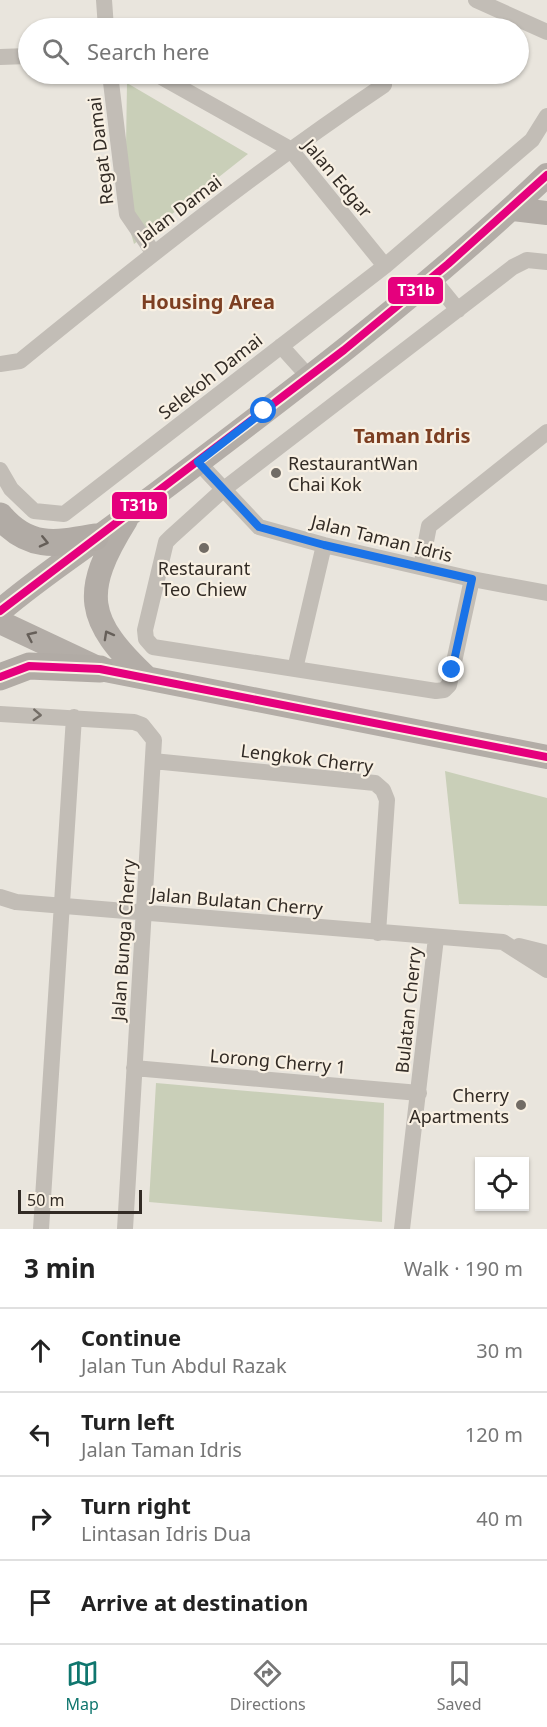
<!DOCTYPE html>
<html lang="en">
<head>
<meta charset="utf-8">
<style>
  body { margin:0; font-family:"Noto Sans",sans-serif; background:#f2f2f2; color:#222 }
  .controls { position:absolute; right:18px; bottom:18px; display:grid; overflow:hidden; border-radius:0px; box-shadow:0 2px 4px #0004 }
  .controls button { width:54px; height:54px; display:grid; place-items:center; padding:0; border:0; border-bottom:2px solid #e0e0e0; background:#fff; color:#222; font:30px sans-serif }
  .scale { position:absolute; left:18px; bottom:15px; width:124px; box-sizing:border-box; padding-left:6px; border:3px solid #322b25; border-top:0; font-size:16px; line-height:21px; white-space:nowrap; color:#322b25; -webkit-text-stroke:4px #f8f0e3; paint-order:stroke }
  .stop { position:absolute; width:18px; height:18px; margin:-14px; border:4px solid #1a73e8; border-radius:50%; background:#fff }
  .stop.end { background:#1a73e8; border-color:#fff; box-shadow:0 2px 6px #0008 }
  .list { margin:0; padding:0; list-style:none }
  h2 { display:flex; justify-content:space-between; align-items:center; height:78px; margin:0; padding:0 24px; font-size:26px }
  h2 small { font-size:20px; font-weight:400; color:#767676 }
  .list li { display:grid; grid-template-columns:39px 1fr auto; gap:18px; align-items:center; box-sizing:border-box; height:84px; padding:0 24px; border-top:2px solid #e0e0e0 }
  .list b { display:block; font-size:22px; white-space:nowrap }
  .list p { margin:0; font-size:20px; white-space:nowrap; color:#767676 }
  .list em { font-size:20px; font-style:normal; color:#767676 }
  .icon { flex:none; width:33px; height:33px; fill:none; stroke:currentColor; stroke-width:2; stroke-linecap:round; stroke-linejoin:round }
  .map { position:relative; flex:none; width:547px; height:1229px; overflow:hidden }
  .search { position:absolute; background:#fff; box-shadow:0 2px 4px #0004; left:18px; right:18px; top:18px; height:66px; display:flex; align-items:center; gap:15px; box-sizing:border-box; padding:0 21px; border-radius:33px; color:#767676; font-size:22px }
  .sheet { height:414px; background:#fff }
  nav { display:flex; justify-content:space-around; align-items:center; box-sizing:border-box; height:84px; border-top:2px solid #e0e0e0; background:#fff; font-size:16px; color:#767676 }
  nav a { display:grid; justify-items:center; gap:3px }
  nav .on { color:#0f766e }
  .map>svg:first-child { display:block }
</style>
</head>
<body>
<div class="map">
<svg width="547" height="1229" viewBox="0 0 547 1229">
  <rect width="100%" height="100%" fill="#e9e5dd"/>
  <path fill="#c9cfb8" d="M 127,83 L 248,154 L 134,244 L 125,212 Z
    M 445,771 L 547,798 L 547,906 L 459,904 Z
    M 156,1083 L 384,1103 L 382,1222 L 149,1202 Z"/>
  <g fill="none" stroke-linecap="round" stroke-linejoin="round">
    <path stroke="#c2bdb6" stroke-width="16" d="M 104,0 L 106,28
      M 476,0 L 547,32
      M 0,57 L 28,56
      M 110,74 L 127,214 L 153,252
      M 156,74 L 290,149 L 385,266
      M 432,278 L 458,310
      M 281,346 L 308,376
      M 0,364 L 20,361 C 138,265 257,170 384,85
      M 198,462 L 259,527 L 324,545 L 472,579 L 547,593
      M 0,470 L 11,489 L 34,511 L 64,514 L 385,266 L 532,140 L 547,116
      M 421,567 L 429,526 L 547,432
      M 472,579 L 449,685 L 444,690 L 436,691 L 153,647 L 146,639 L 145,630 L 166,542 L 171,537 L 224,489 L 513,267 L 527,260 L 547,262
      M 295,669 L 324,545
      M 0,714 L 134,722 L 142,725 L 154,740 L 125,1229
      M 153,761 L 375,783 L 383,790 L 387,800 L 378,933
      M 0,897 L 16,902 L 503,942 L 547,970
      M 519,946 L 547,953
      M 134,1068 L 419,1093
      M 41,1229 L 74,717
      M 402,1229 L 436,938"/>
    <path stroke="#b3ada7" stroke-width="24" d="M 513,209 L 547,213
      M 126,520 C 81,592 85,620 147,678
      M 0,611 C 42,575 88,546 131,513 C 272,407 419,297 547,175
      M 0,622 L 100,669 L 547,757"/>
    <path stroke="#b1aba5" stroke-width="27" d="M 0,516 C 29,550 56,544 95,537
      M 0,677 L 29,666 L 100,669"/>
    <g stroke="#f8f0e3" stroke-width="12">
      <path id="bus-1" d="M 0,611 L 344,350 L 448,264 L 547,175
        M 0,677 L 29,666 L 100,669 L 547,757"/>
    </g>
    <use href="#bus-1" stroke="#e5007d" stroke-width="8"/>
  </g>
  <defs><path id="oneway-chevron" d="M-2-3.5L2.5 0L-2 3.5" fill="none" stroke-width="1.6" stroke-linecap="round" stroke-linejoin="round" transform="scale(1.5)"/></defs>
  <use stroke="#655e58" href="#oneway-chevron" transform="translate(44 542) rotate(13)"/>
  <g stroke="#665f59">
    <use href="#oneway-chevron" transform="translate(108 635) rotate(-119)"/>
    <use href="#oneway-chevron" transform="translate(31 636) rotate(-155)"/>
  </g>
  <use stroke="#736d66" href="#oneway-chevron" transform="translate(37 715) rotate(3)"/>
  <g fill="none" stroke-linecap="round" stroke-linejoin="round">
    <path stroke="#1a73e8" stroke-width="8" d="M 264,411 L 198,462 L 259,527 L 324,545 L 472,579 L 452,670"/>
  </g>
  <g fill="#726c65" stroke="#f8f0e3" stroke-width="2">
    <circle cx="276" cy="473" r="6"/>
    <circle cx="204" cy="548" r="6"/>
    <circle cx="521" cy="1105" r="6"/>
  </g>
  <g text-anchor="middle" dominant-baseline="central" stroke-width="4.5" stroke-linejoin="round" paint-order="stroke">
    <g font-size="18" fill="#322b25" stroke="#f8f0e3">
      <text transform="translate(100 151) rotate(-97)">Regat Damai</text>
      <text transform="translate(338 178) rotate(50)">Jalan Edgar</text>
      <text transform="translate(179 209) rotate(-37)">Jalan Damai</text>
      <text transform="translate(210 376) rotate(-38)">Selekoh Damai</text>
      <text transform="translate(382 538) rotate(14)">Jalan Taman Idris</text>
      <text transform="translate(307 758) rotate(7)">Lengkok Cherry</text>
      <text transform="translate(237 901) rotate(5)">Jalan Bulatan Cherry</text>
      <text transform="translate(123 940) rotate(-86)">Jalan Bunga Cherry</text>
      <text transform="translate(408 1010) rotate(-84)">Bulatan Cherry</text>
      <text transform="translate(278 1061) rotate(5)">Lorong Cherry 1</text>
    </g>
    <g font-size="18" fill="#322b25" stroke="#f8f0e3" text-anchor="start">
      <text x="288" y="463">RestaurantWan<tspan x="288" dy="21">Chai Kok</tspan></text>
      <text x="204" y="568" text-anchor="middle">Restaurant<tspan x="204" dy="21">Teo Chiew</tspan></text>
      <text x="509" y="1095" text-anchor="end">Cherry<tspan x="509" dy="21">Apartments</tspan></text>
    </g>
    <g font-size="20" font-weight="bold" fill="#7d3f22" stroke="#f8f0e3">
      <text x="208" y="301">Housing Area</text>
      <text x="412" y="435">Taman Idris</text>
    </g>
  </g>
  <g stroke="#f8f0e3" stroke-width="2">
    <rect x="387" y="276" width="57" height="29" rx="6" fill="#e5007d"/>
    <rect x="111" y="491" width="57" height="29" rx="6" fill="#e5007d"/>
  </g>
  <g font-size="16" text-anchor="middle" font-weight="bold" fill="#fff">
    <text x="416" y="296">T31b</text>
    <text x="139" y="511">T31b</text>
  </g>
</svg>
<div class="controls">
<button><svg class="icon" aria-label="locate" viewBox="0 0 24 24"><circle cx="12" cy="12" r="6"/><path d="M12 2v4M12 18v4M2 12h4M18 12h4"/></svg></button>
</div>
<div class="scale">50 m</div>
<div class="stop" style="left:264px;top:411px"></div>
<div class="stop end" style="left:452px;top:670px"></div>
<div class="search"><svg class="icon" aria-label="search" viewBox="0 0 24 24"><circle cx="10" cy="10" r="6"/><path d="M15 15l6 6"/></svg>Search here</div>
</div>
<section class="sheet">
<h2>3 min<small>Walk · 190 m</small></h2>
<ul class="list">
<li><svg class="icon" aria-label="ahead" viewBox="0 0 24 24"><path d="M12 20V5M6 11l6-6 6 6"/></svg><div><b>Continue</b><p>Jalan Tun Abdul Razak</p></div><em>30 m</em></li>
<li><svg class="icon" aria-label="left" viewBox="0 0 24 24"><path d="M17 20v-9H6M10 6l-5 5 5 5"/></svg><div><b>Turn left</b><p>Jalan Taman Idris</p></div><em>120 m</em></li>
<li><svg class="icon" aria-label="right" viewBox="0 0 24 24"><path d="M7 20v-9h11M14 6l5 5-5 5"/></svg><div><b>Turn right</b><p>Lintasan Idris Dua</p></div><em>40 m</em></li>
<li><svg class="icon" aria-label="arrive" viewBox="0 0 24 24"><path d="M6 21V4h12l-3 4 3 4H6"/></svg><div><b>Arrive at destination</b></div></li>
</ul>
</section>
<nav>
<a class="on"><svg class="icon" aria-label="map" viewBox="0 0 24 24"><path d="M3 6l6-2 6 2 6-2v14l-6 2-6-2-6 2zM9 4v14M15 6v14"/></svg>Map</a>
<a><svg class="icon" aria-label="directions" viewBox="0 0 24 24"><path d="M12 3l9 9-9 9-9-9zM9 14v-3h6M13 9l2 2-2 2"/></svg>Directions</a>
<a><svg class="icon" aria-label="saved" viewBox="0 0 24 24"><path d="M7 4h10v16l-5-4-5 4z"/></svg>Saved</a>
</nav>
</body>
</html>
